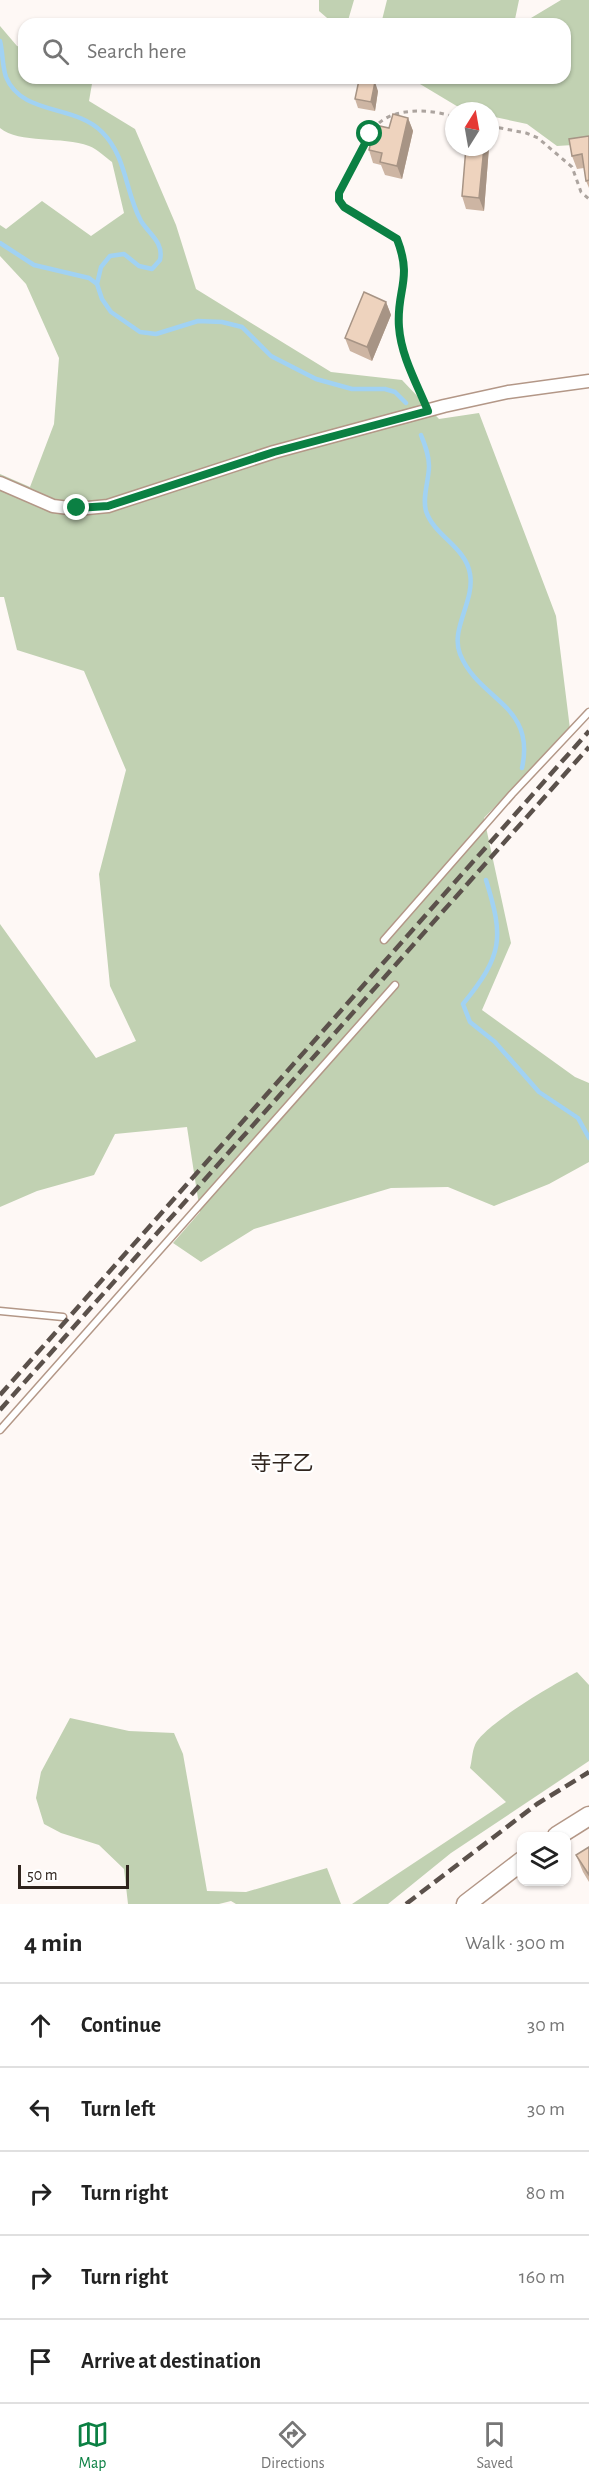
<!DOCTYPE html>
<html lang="en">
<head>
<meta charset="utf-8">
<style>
  body { margin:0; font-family:"Alegreya Sans","Noto Sans JP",sans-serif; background:#f6f6f6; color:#222 }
  .controls { position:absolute; right:18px; bottom:18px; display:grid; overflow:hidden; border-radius:12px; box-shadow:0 2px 4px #0004 }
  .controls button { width:54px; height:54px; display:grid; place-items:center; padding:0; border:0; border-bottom:2px solid #e0e0e0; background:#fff; color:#222; font:30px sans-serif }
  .compass { position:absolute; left:445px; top:102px; width:54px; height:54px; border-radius:50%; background:#fff; box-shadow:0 2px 4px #0004; rotate:11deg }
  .scale { position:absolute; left:18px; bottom:15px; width:111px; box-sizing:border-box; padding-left:6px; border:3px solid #2f241d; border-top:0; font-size:16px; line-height:21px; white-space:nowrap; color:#2f241d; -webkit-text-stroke:4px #fff; paint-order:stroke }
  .stop { position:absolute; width:18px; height:18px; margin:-14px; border:4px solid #0b8043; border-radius:50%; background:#fff }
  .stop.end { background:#0b8043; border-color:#fff; box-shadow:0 2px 6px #0008 }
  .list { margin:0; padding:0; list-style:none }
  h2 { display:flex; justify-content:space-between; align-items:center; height:78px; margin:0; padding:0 24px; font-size:26px }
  h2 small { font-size:20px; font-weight:400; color:#767676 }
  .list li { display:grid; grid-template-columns:39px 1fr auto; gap:18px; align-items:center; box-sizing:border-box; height:84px; padding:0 24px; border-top:2px solid #e0e0e0 }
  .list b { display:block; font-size:22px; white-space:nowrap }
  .list em { font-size:20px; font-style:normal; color:#767676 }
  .icon { flex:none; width:33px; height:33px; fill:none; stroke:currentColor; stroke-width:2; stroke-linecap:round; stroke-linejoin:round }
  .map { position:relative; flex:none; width:589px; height:1904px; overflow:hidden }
  .search { position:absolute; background:#fff; box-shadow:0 2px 4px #0004; left:18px; right:18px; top:18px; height:66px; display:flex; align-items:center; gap:15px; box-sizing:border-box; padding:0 21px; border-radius:18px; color:#767676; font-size:22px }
  .sheet { height:498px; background:#fff }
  nav { display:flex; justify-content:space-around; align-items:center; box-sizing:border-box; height:84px; border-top:2px solid #e0e0e0; background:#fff; font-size:16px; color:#767676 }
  nav a { display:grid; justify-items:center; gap:3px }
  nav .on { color:#0b8043 }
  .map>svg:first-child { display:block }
</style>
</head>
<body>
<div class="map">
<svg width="589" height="1904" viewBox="0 0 589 1904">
  <rect width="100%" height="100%" fill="#fef8f5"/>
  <path fill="#c1d1b2" d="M 319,0 L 354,0 L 347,24 L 334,24 L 319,11 Z
    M 387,0 L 519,0 L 514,24 L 381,24 Z
    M 561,0 L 589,0 L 589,144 L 557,146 L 527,124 L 490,116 L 490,111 L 465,111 L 410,78 L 565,78 L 565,24 L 521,24 Z
    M 0,26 L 17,46 L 24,48 L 24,78 L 93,78 L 89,101 L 135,129 L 176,225 L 196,289 L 331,372 L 402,380 L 439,419 L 479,413 L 556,616 L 570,729 L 484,818 L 511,943 L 482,1010 L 575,1077 L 589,1083 L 589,1162 L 549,1184 L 494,1206 L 448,1187 L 391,1188 L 254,1229 L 201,1262 L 173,1243 L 200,1212 L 187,1127 L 115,1134 L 94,1175 L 37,1191 L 0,1207 L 0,924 L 96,1058 L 136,1041 L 110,986 L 99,874 L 126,770 L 84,671 L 17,650 L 4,597 L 0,597 L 0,474 L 30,487 L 54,424 L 59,358 L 26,284 L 0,256 L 0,225 L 6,229 L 42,201 L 91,236 L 124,213 L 112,162 C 105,157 97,149 89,146 C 63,136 19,144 0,128 Z
    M 577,1672 L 589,1685 L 589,1761 L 451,1853 L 388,1904 L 352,1904 L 506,1802 L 470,1768 C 472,1761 472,1752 475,1745 C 483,1725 556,1683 577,1672 Z
    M 70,1718 L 129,1731 L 174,1733 L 183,1754 L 207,1891 L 246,1892 L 327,1868 L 341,1904 L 236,1904 L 231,1901 L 219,1904 L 128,1904 L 124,1869 L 99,1845 L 61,1833 L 44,1824 L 36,1798 L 41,1772 Z"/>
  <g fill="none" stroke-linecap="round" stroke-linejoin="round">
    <path stroke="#a1d2f3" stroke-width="4.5" d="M 0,41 C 3,53 2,65 6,77 C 22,116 75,104 102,132 C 127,157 125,192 141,221 C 149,234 164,242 160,260 L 152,269 L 139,266 L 124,254 L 110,256 L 101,267 L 97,284
      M 0,243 L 34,265 L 89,278 L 97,284 L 102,299 L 111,312 L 140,332 L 156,334 L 198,321 L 222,322 L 242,327 L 271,356 L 316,379 L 352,389 L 385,389 L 395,392 L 406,403
      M 421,435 C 425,445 429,455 429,466 C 429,480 422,497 426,511 C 434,536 466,547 470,574 C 475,601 450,629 460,654 C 479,701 536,704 522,768
      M 486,880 C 504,938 503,955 463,1004 L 470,1022 L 495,1042 L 539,1092 L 578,1118 L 589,1138"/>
    <g stroke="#b39787" stroke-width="9">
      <path id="lane" d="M 384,940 L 512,794 L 589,712
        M 0,1311 L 63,1317
        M 0,1430 L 395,985"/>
    </g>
    <g stroke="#b39787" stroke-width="15">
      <path id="street" d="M 0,483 L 53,506 L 77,509 L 108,506 L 274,452 L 444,406 L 508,392 L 589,381"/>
    </g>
    <g stroke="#b39787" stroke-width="21">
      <path id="secondary" d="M 557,1836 L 589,1816
        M 466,1904 L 522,1861"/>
    </g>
    <path stroke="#aca49f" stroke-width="3" stroke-dasharray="4.5 4.5" stroke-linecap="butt" d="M 490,126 L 526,133 L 538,138 L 572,167 L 581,192 L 589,199
      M 423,398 C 413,375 401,352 399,327 C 396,290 413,280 397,239 L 343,207 L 338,200 L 339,193 C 349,176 366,135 378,124 C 395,107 433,109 454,117"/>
    <use href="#lane" stroke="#fff" stroke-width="6"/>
    <use href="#street" stroke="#fff" stroke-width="12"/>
    <use href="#secondary" stroke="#fff" stroke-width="18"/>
    <path stroke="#5b514b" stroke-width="4.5" stroke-dasharray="12 6" stroke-linecap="butt" d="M 0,1395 L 589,731
      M 0,1410 L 589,747
      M 406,1904 L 537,1804 L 589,1772"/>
  </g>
  <path fill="#cdb5a3" d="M 378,91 L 375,111 L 358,108 L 355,99 Z
    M 408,118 L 413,131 L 402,179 L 385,175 L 381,165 L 373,163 L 369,150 L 389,128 Z
    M 589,136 L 589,188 L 586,181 L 584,168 L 577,169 L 572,156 Z
    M 466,147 L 489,147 L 484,211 L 466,209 L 462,196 Z
    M 386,302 L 391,315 L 372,361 L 350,351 L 345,338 Z
    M 589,1847 L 589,1882 L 583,1872 L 576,1855 Z"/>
  <path fill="#a79485" d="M 375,82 L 378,91 L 375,111 L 371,102 Z
    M 408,118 L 413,131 L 402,179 L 397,166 Z
    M 484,147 L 489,147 L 484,211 L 479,198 Z
    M 386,302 L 391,315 L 372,361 L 367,347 Z"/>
  <path fill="#eed3be" stroke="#a79485" stroke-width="1.5" d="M 359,80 L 375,82 L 371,102 L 355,99 Z
    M 393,114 L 408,118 L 397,166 L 380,162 L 382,153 L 369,150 L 375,125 L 389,128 Z
    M 589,136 L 589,180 L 586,181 L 582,154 L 572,156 L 569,139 Z
    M 466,147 L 484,147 L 479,198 L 462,196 Z
    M 364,292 L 386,302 L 367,347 L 345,338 Z
    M 589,1847 L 589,1875 L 576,1855 Z"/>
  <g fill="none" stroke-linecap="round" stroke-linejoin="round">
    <path stroke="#0b8043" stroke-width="8" d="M 77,508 L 108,506 L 274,452 L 428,411 C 417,384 401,356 399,327 C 396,290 413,280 397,239 L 344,207 L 339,200 L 339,193 L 370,134"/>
  </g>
  <g text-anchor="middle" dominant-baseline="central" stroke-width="4.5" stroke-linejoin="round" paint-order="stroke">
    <g font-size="21" fill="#2f241d" stroke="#fff">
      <text x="282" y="1463">寺子乙</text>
    </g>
  </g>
</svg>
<div class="controls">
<button><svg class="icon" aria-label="layers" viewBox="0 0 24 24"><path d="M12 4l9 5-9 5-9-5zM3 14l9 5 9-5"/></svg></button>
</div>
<svg class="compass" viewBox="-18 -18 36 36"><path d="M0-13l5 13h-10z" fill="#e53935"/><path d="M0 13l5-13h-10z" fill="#767676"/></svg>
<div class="scale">50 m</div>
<div class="stop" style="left:370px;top:134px"></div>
<div class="stop end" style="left:77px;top:508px"></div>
<div class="search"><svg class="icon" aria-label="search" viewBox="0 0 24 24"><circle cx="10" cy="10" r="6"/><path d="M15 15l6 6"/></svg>Search here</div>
</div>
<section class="sheet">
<h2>4 min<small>Walk · 300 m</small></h2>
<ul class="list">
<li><svg class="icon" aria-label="ahead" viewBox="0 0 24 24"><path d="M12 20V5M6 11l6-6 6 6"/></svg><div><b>Continue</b></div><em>30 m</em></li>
<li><svg class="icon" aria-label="left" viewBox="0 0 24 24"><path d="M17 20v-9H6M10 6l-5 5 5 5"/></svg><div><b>Turn left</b></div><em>30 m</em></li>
<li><svg class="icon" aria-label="right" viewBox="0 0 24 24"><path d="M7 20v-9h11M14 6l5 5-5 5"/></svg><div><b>Turn right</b></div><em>80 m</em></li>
<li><svg class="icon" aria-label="right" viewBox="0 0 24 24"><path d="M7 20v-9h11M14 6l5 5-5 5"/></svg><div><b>Turn right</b></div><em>160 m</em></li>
<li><svg class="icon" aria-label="arrive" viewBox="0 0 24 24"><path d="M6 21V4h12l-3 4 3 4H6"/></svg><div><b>Arrive at destination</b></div></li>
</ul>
</section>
<nav>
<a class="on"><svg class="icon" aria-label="map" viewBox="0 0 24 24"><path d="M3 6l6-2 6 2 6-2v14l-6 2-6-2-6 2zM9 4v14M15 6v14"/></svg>Map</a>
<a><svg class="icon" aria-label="directions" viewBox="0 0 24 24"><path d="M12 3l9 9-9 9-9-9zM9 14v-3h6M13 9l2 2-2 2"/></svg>Directions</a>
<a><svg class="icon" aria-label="saved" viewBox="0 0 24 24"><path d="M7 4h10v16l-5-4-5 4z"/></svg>Saved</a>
</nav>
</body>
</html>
